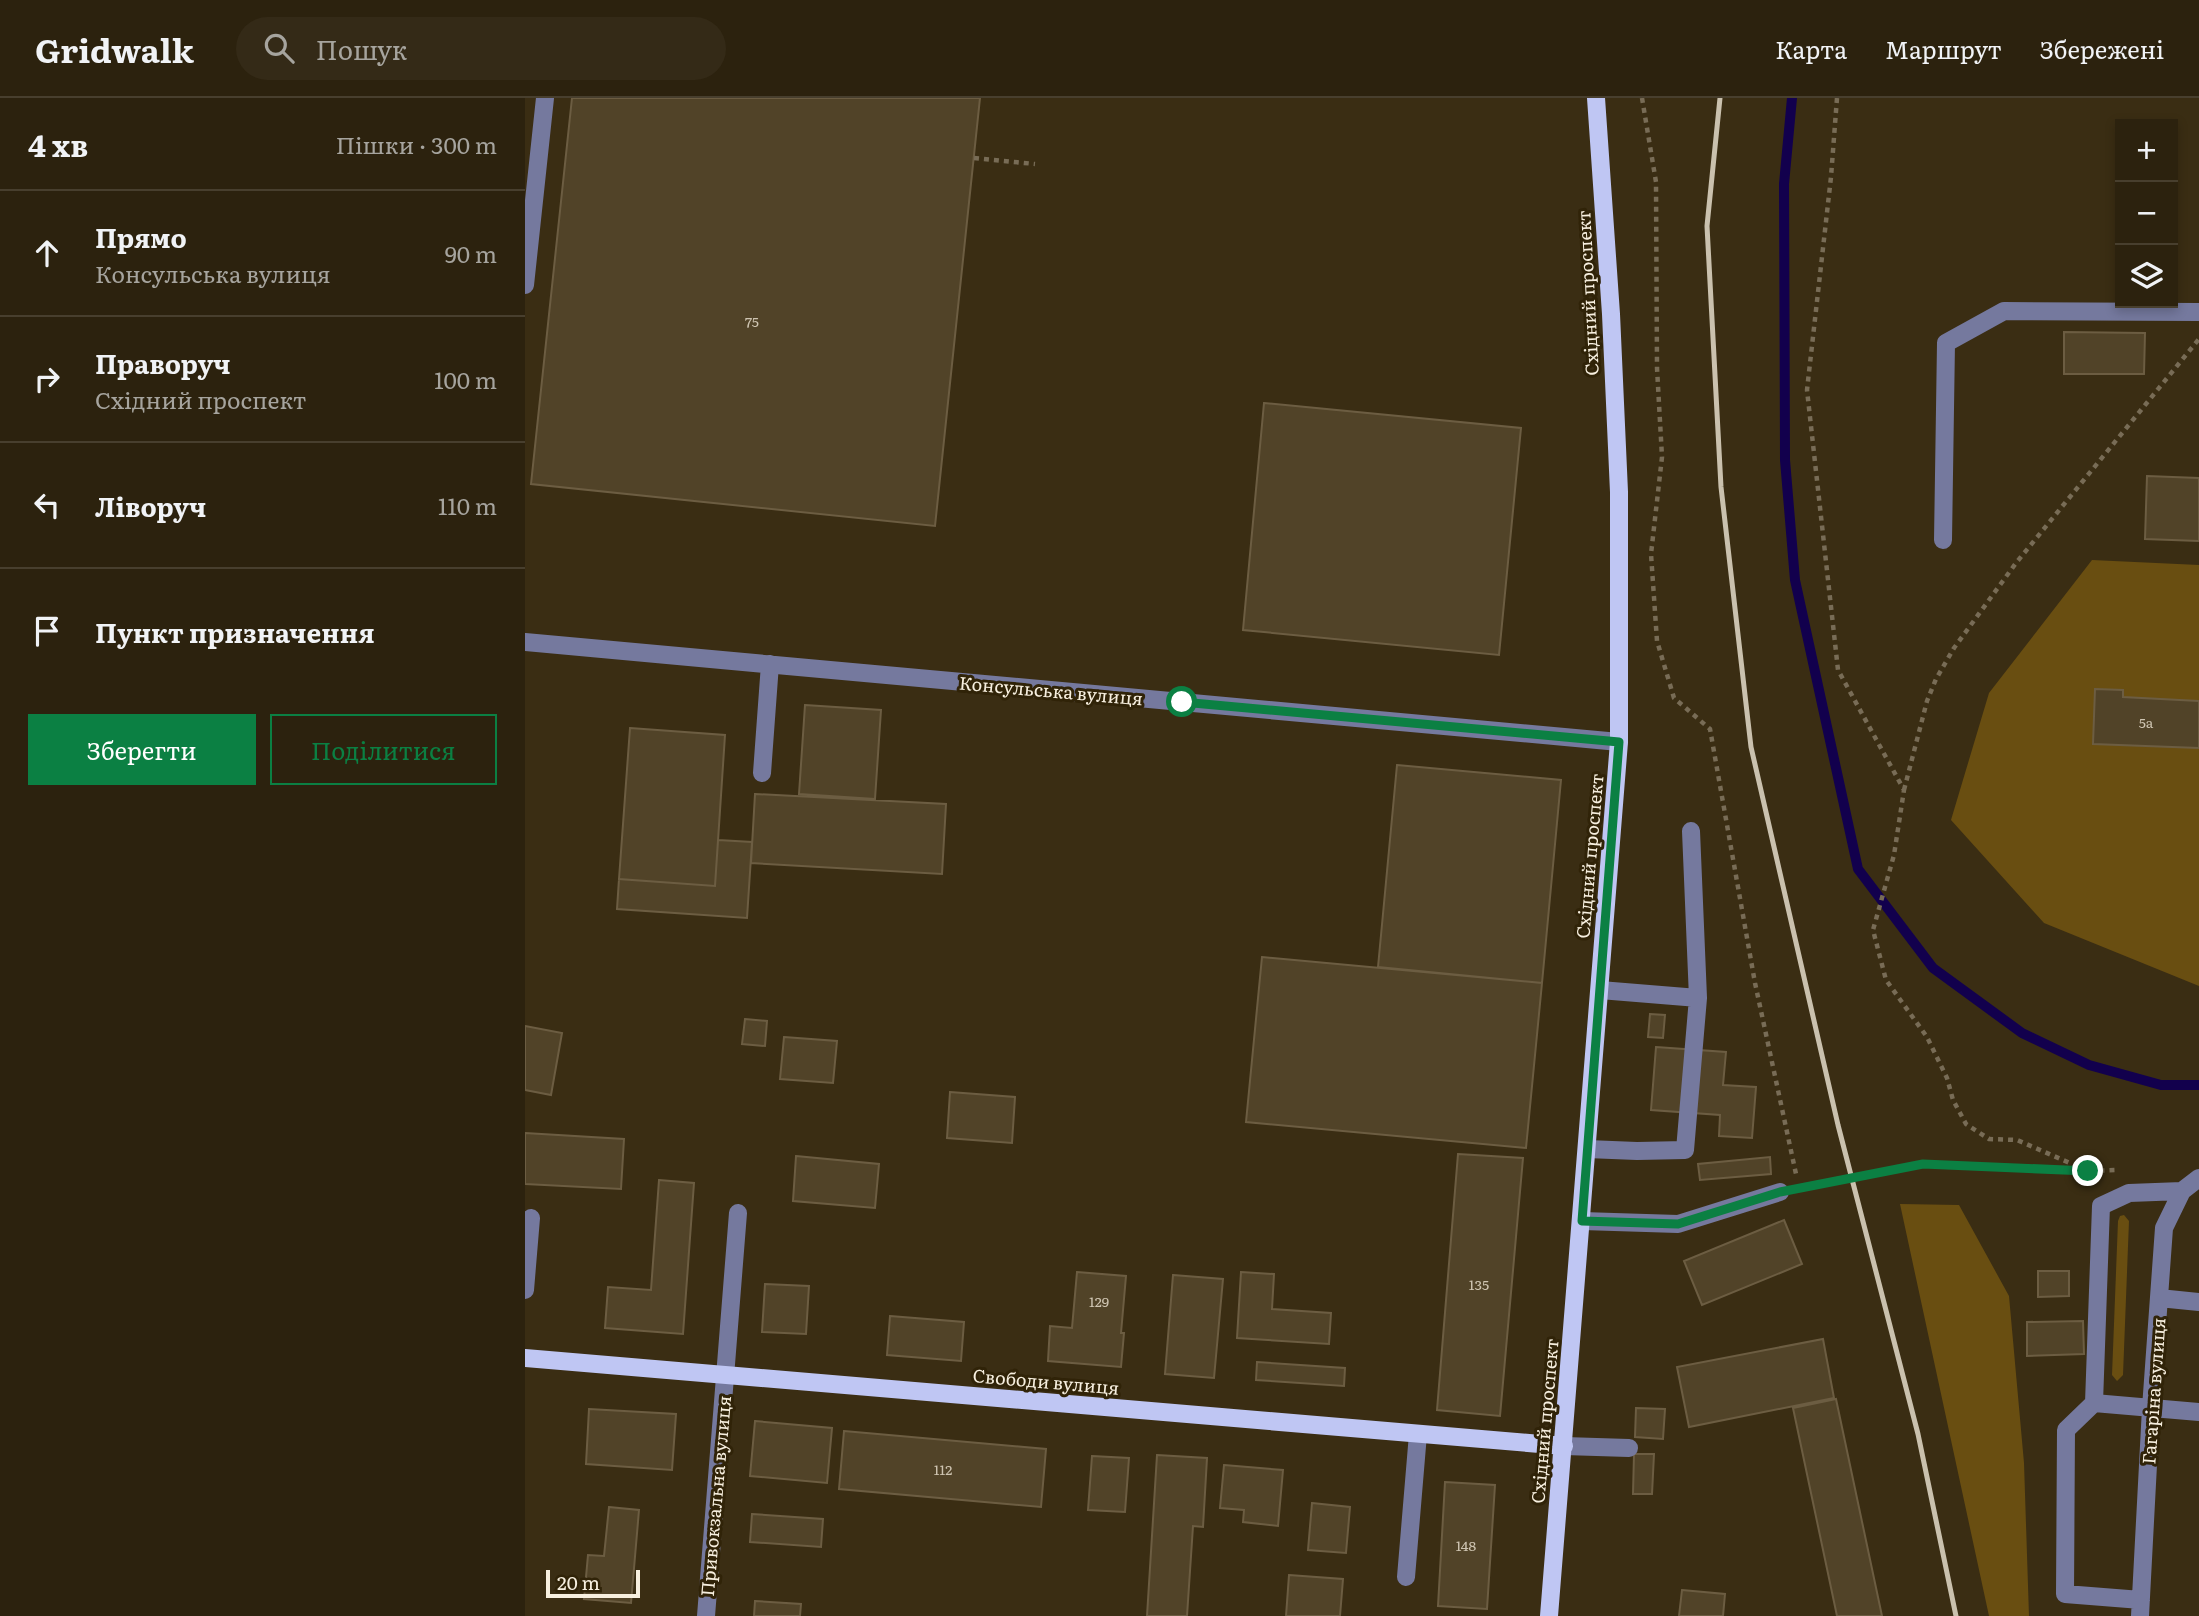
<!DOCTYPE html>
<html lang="uk">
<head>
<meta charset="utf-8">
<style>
  body { margin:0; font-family:Literata,serif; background:#342a17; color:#f1f3f6 }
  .controls { position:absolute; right:21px; top:21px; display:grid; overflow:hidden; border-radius:0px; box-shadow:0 4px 10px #0003 }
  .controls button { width:63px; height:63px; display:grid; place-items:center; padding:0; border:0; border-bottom:2px solid #483f2e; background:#2c220e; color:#f1f3f6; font:35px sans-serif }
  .scale { position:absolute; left:21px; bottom:18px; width:94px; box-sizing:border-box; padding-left:7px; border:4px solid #f7efdf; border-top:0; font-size:19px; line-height:24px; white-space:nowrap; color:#f7efdf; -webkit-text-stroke:5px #302308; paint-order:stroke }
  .stop { position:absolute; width:21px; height:21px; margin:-16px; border:5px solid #0b8043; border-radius:50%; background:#fff }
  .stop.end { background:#0b8043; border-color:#fff; box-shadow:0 2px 7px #0008 }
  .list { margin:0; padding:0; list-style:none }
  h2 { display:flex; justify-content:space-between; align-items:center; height:91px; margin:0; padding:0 28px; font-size:30px }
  h2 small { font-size:23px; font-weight:400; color:#a6a49e }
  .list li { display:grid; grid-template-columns:46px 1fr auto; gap:21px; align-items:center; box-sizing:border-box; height:126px; padding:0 28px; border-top:2px solid #483f2e }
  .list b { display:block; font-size:26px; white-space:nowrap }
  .list p { margin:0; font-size:23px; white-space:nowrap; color:#a6a49e }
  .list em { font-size:23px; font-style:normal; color:#a6a49e }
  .actions { display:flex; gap:14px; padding:21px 28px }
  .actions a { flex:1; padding:16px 0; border:2px solid #0b8043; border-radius:0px; text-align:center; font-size:24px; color:#0b8043 }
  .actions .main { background:#0b8043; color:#fff }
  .icon { flex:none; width:38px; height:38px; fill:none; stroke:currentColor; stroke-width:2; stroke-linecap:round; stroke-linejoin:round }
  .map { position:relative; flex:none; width:1674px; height:1518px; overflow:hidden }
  header { display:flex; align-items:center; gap:42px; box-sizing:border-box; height:98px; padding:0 35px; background:#2c220e; border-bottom:2px solid #483f2e }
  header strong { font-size:33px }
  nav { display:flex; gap:38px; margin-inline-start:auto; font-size:24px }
  .search { width:490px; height:63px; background:#342a17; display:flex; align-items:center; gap:18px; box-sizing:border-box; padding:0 24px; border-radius:38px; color:#a6a49e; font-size:26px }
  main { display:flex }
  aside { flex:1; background:#2c220e }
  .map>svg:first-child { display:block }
</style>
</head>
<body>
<header>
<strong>Gridwalk</strong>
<div class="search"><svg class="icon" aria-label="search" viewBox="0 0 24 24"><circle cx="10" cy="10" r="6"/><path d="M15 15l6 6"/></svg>Пошук</div>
<nav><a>Карта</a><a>Маршрут</a><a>Збережені</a></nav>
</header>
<main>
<aside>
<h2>4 хв<small>Пішки · 300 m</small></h2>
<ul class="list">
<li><svg class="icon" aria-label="ahead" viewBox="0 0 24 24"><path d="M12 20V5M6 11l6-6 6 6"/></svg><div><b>Прямо</b><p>Консульська вулиця</p></div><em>90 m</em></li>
<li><svg class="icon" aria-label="right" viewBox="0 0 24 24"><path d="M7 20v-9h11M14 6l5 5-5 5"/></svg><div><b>Праворуч</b><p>Східний проспект</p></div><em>100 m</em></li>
<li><svg class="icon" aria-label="left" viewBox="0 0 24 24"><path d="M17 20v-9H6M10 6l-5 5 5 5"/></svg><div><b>Ліворуч</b></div><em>110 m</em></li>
<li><svg class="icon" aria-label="arrive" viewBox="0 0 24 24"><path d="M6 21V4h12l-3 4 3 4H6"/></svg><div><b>Пункт призначення</b></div></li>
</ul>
<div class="actions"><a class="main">Зберегти</a><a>Поділитися</a></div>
</aside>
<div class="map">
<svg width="1674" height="1518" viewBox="0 0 1674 1518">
  <rect width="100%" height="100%" fill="#3a2d13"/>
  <path fill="#694e11" d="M 1567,462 L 1674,467 L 1674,888 L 1519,825 L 1426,722 L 1464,595 Z
    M 1375,1106 L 1434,1107 L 1484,1198 L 1499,1365 L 1504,1518 L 1464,1518 Z
    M 1599,1117 L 1604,1123 L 1598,1277 L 1592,1283 L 1587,1277 L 1593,1123 L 1595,1118 Z"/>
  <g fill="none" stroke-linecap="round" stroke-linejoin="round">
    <path stroke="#12004d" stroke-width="10" d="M 1267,0 L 1259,86 L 1260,362 L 1270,482 L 1333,771 L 1408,870 L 1497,935 L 1564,967 L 1636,987 L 1674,987"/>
  </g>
  <path fill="#514328" stroke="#6c5d42" stroke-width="2" d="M 47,0 L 455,0 L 410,428 L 6,386 Z
    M 1539,234 L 1620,235 L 1619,276 L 1539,276 Z
    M 739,305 L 996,330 L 974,557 L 718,532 Z
    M 1622,378 L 1674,380 L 1674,443 L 1620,441 Z
    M 1570,591 L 1598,592 L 1598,599 L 1674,603 L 1674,650 L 1568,646 Z
    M 280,607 L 356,612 L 350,701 L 274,696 Z
    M 105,630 L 200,637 L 190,788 L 94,781 Z
    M 872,667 L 1036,682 L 1017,885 L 853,869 Z
    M 230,696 L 421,706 L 417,776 L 226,765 Z
    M 193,742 L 227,744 L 222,820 L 92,811 L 94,781 L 190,788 Z
    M 737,859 L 1017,885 L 1001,1050 L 721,1024 Z
    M 1125,916 L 1140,917 L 1138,940 L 1123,939 Z
    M 220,921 L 242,923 L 240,948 L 217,946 Z
    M 0,928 L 37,935 L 26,997 L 0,992 Z
    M 259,939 L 312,943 L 308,985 L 255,981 Z
    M 1131,949 L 1201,954 L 1198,987 L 1231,989 L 1227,1040 L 1194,1038 L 1195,1017 L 1126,1012 Z
    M 425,994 L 490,999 L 487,1045 L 422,1040 Z
    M 0,1035 L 99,1041 L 96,1091 L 0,1086 Z
    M 933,1056 L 998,1060 L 975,1318 L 912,1312 Z
    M 271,1058 L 354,1066 L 350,1110 L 268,1103 Z
    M 1245,1059 L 1246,1076 L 1175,1082 L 1173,1066 Z
    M 134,1082 L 169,1085 L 158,1236 L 80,1230 L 83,1189 L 126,1192 Z
    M 1259,1122 L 1277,1166 L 1177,1207 L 1159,1163 Z
    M 1513,1173 L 1544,1173 L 1544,1198 L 1513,1199 Z
    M 552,1174 L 601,1178 L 596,1235 L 599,1235 L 596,1269 L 523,1263 L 525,1228 L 547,1230 Z
    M 716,1174 L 749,1176 L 747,1211 L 806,1215 L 804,1246 L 712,1240 Z
    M 648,1177 L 698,1181 L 689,1280 L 640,1276 Z
    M 240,1186 L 284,1188 L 281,1236 L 237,1234 Z
    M 365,1218 L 439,1224 L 436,1263 L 362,1257 Z
    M 1558,1223 L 1559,1256 L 1502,1258 L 1502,1224 Z
    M 1298,1241 L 1309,1300 L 1164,1329 L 1152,1269 Z
    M 732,1264 L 820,1270 L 819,1288 L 731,1282 Z
    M 1311,1301 L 1357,1518 L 1312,1518 L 1268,1310 Z
    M 1111,1310 L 1140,1311 L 1138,1341 L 1110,1339 Z
    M 64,1311 L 151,1316 L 147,1372 L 61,1366 Z
    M 230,1323 L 307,1330 L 302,1385 L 225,1378 Z
    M 319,1333 L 521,1351 L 516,1409 L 314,1391 Z
    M 1109,1356 L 1129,1356 L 1127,1396 L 1108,1396 Z
    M 632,1357 L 682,1360 L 678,1429 L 668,1428 L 662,1518 L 622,1518 Z
    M 567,1358 L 604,1360 L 600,1414 L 563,1412 Z
    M 699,1367 L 758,1372 L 753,1428 L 718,1424 L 719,1412 L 695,1410 Z
    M 920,1384 L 970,1387 L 962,1511 L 913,1508 Z
    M 787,1405 L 825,1409 L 821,1455 L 783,1452 Z
    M 84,1409 L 114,1412 L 106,1505 L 59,1501 L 63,1457 L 79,1458 Z
    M 227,1416 L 298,1421 L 296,1449 L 225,1444 Z
    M 764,1477 L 818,1481 L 815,1518 L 761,1518 Z
    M 1157,1492 L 1200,1496 L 1198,1518 L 1154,1518 Z
    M 230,1503 L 276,1506 L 275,1518 L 229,1518 Z"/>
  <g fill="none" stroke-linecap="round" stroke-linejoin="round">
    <path stroke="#786c56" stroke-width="4.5" stroke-dasharray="5 5" stroke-linecap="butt" d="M 1117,0 L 1131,84 L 1132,270 L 1137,359 L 1126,456 L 1132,543 L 1149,600 L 1185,631 L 1230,885 L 1271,1076
      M 1312,0 L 1306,79 L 1282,292 L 1313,572 L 1379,692 L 1369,757 L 1348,832 L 1361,882 L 1402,939 L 1422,980 L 1428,1002 L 1441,1026 L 1464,1041 L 1492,1042 L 1563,1073
      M 449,60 L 510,66
      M 1379,692 L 1402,603 L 1411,581 L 1429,550 L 1491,465 L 1674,241
      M 1277,1090 L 1398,1066 L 1563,1073 L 1591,1072"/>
    <path stroke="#75799e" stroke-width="18" d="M 0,187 L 20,0
      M 1418,442 L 1421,245 L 1479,213 L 1674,214
      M 0,544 L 1094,644
      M 237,675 L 245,566
      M 1075,892 L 1173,900
      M 1062,1051 L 1112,1053 L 1160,1052 L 1173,900 L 1166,733
      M 1057,1123 L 1153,1126 L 1255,1094
      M 0,1192 L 6,1120
      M 1634,1200 L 1674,1204
      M 1569,1305 L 1674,1314
      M 1039,1348 L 1104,1350
      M 881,1479 L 893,1336
      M 1616,1502 L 1540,1496 L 1541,1332 L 1569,1305 L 1576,1108 L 1604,1095 L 1657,1093
      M 181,1518 L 213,1115
      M 1615,1518 L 1626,1310 L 1639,1130 L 1657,1093 L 1674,1080"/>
    <path stroke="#bfc6f3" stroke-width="18" d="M 0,1260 L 1039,1348
      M 1024,1518 L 1094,644 L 1094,394 L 1086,216 L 1071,0"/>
    <path stroke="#cac1ae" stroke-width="5" d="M 1195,0 L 1182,128 L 1196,389 L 1226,649 L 1313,1027 L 1393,1336 L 1431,1518"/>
  </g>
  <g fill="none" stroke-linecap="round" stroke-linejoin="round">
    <path stroke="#0b8043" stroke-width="9" d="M 657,604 L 1094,644 L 1057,1123 L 1153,1126 L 1255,1094 L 1398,1066 L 1563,1073"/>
  </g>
  <g text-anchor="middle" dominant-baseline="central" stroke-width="6" stroke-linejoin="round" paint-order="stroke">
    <g font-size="14" fill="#cec4b1">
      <text x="227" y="223">75</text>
      <text x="1621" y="624">5а</text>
      <text x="954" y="1186">135</text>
      <text x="574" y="1203">129</text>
      <text x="418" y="1371">112</text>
      <text x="941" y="1447">148</text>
    </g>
    <g font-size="18" fill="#f7efdf" stroke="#302308">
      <text transform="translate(1062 195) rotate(-93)">Східний проспект</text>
      <text transform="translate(526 592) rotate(5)">Консульська вулиця</text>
      <text transform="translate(1064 758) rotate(-85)">Східний проспект</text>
      <text transform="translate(521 1283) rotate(5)">Свободи вулиця</text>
      <text transform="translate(1628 1293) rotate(-86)">Гагаріна вулиця</text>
      <text transform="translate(1019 1323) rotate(-85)">Східний проспект</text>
      <text transform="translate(190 1398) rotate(-85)">Привокзальна вулиця</text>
    </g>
  </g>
</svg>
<div class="controls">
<button>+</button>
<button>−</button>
<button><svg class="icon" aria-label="layers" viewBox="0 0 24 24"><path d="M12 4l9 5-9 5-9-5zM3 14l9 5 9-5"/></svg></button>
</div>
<div class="scale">20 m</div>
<div class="stop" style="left:657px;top:604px"></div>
<div class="stop end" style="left:1563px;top:1073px"></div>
</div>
</main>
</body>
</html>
